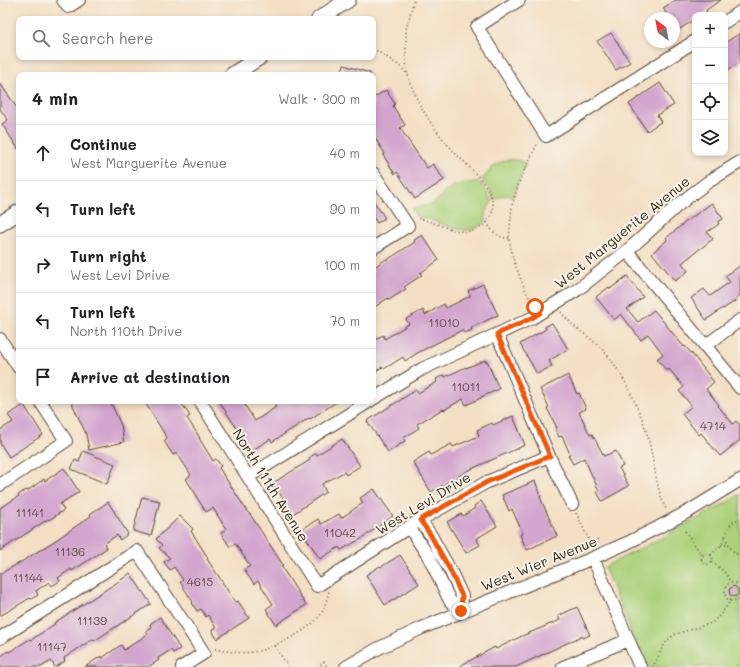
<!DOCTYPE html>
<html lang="en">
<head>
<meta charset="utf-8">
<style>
  body { margin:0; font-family:Mali,sans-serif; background:#f6f6f6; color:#202124 }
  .controls { position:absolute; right:12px; top:12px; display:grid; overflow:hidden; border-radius:8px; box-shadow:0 2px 6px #0003 }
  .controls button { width:36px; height:36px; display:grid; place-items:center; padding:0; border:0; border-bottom:1px solid #e0e0e0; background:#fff; color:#202124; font:20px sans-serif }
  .compass { position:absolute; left:644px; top:12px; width:36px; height:36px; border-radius:50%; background:#fff; box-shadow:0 2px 6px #0003; rotate:328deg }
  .stop { position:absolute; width:12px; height:12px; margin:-9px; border:3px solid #ea580c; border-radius:50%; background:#fff }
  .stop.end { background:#ea580c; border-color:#fff; box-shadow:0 1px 4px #0008 }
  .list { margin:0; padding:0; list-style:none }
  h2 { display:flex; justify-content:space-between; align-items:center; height:52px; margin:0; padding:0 16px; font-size:17px }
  h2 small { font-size:13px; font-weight:400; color:#757577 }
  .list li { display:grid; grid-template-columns:26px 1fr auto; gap:12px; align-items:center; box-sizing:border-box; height:56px; padding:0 16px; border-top:1px solid #e0e0e0 }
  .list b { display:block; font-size:15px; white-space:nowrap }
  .list p { margin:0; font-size:13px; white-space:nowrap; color:#757577 }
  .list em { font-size:13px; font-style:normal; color:#757577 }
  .icon { flex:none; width:22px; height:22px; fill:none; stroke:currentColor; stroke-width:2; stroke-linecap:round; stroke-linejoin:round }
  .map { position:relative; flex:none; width:740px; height:667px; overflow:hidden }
  .search { position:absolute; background:#fff; box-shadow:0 2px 6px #0003; left:16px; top:16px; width:360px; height:44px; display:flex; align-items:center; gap:10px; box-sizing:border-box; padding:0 14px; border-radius:8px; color:#757577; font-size:15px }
  .panel { position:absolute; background:#fff; box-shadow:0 2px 6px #0003; left:16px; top:72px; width:360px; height:332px; border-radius:8px }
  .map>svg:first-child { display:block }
</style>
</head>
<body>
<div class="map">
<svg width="740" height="667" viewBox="0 0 740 667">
  <rect width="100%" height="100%" fill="#f7f3e8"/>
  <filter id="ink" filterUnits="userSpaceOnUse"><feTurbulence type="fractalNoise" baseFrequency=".025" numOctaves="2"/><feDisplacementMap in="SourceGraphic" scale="8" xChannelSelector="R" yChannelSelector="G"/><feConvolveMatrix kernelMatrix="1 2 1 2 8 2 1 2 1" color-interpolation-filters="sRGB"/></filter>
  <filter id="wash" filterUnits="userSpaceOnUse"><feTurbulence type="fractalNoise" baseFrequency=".012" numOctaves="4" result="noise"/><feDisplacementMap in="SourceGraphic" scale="16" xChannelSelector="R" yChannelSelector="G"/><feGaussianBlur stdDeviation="0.9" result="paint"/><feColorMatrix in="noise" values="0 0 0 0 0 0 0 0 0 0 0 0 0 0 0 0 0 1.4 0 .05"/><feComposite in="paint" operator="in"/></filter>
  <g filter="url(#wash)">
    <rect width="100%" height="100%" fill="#f4dfc5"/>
    <path fill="#acd17a" stroke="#747e4c" d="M 507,160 C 515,159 519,160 526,164 L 520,176 L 513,196 L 503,195 L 494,200 L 490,190 L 482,179 C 486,176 488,172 491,169 C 495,164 501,162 507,160 Z
      M 479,181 L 487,192 L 492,202 L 485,212 L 486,221 C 469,236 455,229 437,222 C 430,219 423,218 416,216 L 412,209 L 432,204 L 441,197 L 445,191 L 453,186 Z
      M 740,494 L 740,667 L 646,667 L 604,567 L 663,537 L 728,502 Z"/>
    <g id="blocks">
      <path fill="#d3a6cf" d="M 676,0 L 721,0 L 706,10 L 707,11 L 702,15 L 695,15 L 695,19 L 677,31 L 674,27 L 674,18 L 669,18 L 663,8 Z
        M 611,33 L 630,62 L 616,70 L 597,41 Z
        M 740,33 L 740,62 L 725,72 L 725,43 Z
        M 344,65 L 370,73 L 370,75 L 341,75 Z
        M 0,83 L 19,111 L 19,150 L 2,124 L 8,120 L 0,109 Z
        M 660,83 L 674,105 L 657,115 L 661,122 L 647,131 L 629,104 Z
        M 386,90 L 395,104 L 393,106 L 405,125 L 400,128 L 427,168 L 433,164 L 444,180 L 415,199 L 397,172 L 395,174 L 383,155 L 385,154 L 373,135 L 373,98 Z
        M 373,200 L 385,218 L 377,223 L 373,217 Z
        M 712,203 L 723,219 L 718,222 L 719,224 L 707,232 L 713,239 L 697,251 L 682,263 L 688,271 L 675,281 L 652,253 L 667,240 L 666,238 L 688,220 Z
        M 422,235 L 439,260 L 420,273 L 422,275 L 404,287 L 406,289 L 389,300 L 388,298 L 373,308 L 373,268 L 386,259 L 387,260 L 415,242 L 414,240 Z
        M 740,266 L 740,295 L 736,298 L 737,300 L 723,309 L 723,308 L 706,320 L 691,298 L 704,289 L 710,296 L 730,282 L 725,276 Z
        M 627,276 L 643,297 L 627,309 L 638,322 L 654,310 L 684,347 L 685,346 L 693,355 L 714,382 L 706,389 L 719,405 L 718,406 L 733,424 L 736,421 L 740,425 L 740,440 L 720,456 L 701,433 L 699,435 L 682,414 L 692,406 L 679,391 L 684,387 L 669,369 L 667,371 L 657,359 L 663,354 L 648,334 L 641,340 L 621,314 L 614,320 L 596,297 L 609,287 L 610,289 Z
        M 483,284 L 498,315 L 471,328 L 472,330 L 464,333 L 462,330 L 419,352 L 405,361 L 403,357 L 384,369 L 382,367 L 373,373 L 373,341 L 383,335 L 385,339 L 409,324 L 406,319 L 423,310 L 425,315 L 444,304 L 446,308 L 470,296 L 468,291 Z
        M 552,323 L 568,349 L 549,361 L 552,366 L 537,374 L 520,344 L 546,329 L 545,327 Z
        M 485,360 L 485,362 L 487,361 L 499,389 L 481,397 L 481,398 L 466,405 L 463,399 L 444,410 L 443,409 L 417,424 L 419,428 L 403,438 L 405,441 L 388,452 L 367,421 L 416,390 L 418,393 L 437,382 L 436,379 L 444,375 L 445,377 L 466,367 L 466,368 Z
        M 568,375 L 577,394 L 579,393 L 586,409 L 579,412 L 590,435 L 592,434 L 604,456 L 616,451 L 623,466 L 619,468 L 629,486 L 602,501 L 597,492 L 599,491 L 584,458 L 573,464 L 568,455 L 570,454 L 562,436 L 559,437 L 555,429 L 557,428 L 547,408 L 549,407 L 540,389 Z
        M 71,401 L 110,401 L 121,425 L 124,442 L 89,450 L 86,434 Z
        M 144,401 L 180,401 L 190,416 L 187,418 L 200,438 L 199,438 L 213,461 L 216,459 L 221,466 L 219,468 L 249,514 L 250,514 L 283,565 L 281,566 L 306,605 L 276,625 L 266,609 L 273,604 L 258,581 L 254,584 L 244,570 L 250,566 L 235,543 L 230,547 L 221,533 L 226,529 L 213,508 L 206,512 L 196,496 L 197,496 L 186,479 L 191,475 L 177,453 L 173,455 L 164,441 L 167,438 Z
        M 219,401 L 242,401 L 255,421 L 276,407 L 274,404 L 278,401 L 338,401 L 310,419 L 309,418 L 272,442 L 270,439 L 251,451 Z
        M 24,405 L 43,435 L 9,457 L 0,443 L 0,430 L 13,422 L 8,415 Z
        M 513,416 L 525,445 L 467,471 L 431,492 L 413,462 L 429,452 L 431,455 L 451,444 L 453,447 L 479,436 L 477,430 L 492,423 L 493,425 Z
        M 342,439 L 360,466 L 346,475 L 344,472 L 322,484 L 326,492 L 293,514 L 273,483 L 310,460 L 309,458 L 316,453 L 317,455 Z
        M 83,451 L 115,464 L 107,484 L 71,469 L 75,460 L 79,462 Z
        M 64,468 L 79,492 L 60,504 L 64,510 L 49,520 L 48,519 L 0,551 L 0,508 L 19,496 L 18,495 L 26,490 L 27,491 L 44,479 L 45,481 Z
        M 535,481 L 541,496 L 540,497 L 557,536 L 527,550 L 520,535 L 523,534 L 512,509 L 509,511 L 502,495 Z
        M 374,489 L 393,516 L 361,539 L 341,550 L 339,547 L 320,559 L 301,530 L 318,519 L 321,524 L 339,514 L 341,518 L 363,503 L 360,498 Z
        M 142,497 L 160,501 L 151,536 L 133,531 Z
        M 481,501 L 497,526 L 476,539 L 480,545 L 466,553 L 447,522 L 461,514 L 463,516 L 475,508 L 474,506 Z
        M 108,502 L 128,534 L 120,540 L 117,535 L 104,544 L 107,548 L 72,571 L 71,569 L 58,578 L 60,581 L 52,586 L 49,582 L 36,591 L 38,595 L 31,599 L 30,598 L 0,616 L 0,574 L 21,562 L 53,542 L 91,516 L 90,514 Z
        M 180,516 L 193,529 L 191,531 L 208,558 L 207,559 L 221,580 L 235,602 L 238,601 L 249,618 L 217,639 L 212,630 L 216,628 L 208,615 L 206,617 L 201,609 L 197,611 L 192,603 L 193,602 L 180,582 L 183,580 L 174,567 L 170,570 L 164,562 L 170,558 L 159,548 L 162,545 L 156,539 Z
        M 400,555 L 419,584 L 385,605 L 366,575 L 380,566 L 381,567 Z
        M 130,573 L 151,604 L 94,641 L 93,639 L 64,658 L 65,661 L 56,667 L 55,667 L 51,661 L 41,667 L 0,667 L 0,657 L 8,651 L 9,652 L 30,639 L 31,640 L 55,624 L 54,623 L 124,578 Z
        M 734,586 L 738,589 L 739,594 L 735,597 L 730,595 L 729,589 Z
        M 577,607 L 590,635 L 583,638 L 582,636 L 516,667 L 458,667 L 495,647 L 496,649 L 522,636 L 560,620 L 558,616 Z
        M 160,617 L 180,649 L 173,653 L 171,650 L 158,658 L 159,660 L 148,667 L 85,667 L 101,656 L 102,658 L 121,645 L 124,650 L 148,634 L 146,631 L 151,627 L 150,624 Z"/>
    </g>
  </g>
  <g filter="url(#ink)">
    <use href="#blocks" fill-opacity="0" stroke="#574537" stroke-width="1"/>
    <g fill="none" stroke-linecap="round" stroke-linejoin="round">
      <g stroke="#574537" stroke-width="14">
        <path id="minor" d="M 63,0 L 68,7 L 79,0
          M 519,0 L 477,27 L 546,136 L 695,41
          M 725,22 L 740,12
          M 373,173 L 408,226 L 373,248
          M 627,251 L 740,388
          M 497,334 L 549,456 L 572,504
          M 0,339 L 19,368
          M 705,346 L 740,320
          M 373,399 L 422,369 L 532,318 L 577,290 L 627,251 L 677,206 L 692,194 L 708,182 L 740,162
          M 200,401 L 317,586 L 420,520 L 487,482 L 549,456
          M 248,477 L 370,401
          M 0,485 L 66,441 L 40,401
          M 420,520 L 430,534 L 450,570 L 462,596 L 461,611
          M 409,527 L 429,557 L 450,601 L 461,611
          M 593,558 L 640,667
          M 0,638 L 137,551 L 204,653 L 182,667
          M 346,667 L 379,648 L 422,628 L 593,558 L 627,543 L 657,528 L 691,510 L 740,480
          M 563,667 L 628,640"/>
      </g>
      <g stroke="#574537" stroke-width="17">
        <path id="major" d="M 319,19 L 348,0
          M 232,75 L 260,57
          M 0,224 L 19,212"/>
      </g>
      <path stroke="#574537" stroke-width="1.5" stroke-dasharray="1 3" stroke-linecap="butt" d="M 373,49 C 381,53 403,67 407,74 C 409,76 409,80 410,83 C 412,88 415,94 417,99 C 427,119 441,138 456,154 C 469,167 486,181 492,199 C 495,209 491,220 483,226 C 461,241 438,221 416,218
        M 407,73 L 406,61 L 406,30 L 414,0
        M 487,222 C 492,232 498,238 509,238
        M 533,304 L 526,292 L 516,267 L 512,254 L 509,238 L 512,206 L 520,180 L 538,142
        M 561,312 C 563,315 566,319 569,321 C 578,331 590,337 599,346 C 618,365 630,390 640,414 C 645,426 649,439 651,452 C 656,472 657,492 667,511
        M 576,513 L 590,542 L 597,539 L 599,543
        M 685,531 L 698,550 L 702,555
        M 725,537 C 728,544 732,553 740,555
        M 721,545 L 729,545
        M701.5 559a5.5 5.5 0 1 1 11 0a5.5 5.5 0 1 1-11 0Z
        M 711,555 C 714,551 718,549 721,545 C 728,536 725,523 740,519
        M 712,562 C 721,568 727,573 730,583
        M 740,585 C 720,573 720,611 740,598
        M 738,600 L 740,604
        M 274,646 L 289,667
        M 215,649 C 229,652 244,654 258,651 C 276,647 310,630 321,614 C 325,608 327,598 329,591
        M 317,667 L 324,662 L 327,667
        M 652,667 C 656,662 657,659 660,653 C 663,645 669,638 676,634 L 712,623 L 721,614 L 731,600"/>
      <use href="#minor" stroke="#fff" stroke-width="12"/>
      <use href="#major" stroke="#fff" stroke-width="15"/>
    </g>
  </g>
  <g fill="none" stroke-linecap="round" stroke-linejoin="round" filter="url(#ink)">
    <path stroke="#ea580c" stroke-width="5" d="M 461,611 L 462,596 L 450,570 L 430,534 L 420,520 L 487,482 L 550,456 L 497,334 L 532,318 L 540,313 L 535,307"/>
  </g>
  <g text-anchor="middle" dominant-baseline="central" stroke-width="4" stroke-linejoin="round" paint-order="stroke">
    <g font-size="12" fill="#61494a">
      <text x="444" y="322">11010</text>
      <text x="466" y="386">11011</text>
      <text x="713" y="425">4714</text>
      <text x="30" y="512">11141</text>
      <text x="340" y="532">11042</text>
      <text x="70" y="551">11136</text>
      <text x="28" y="577">11144</text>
      <text x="200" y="581">4615</text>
      <text x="92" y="620">11139</text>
      <text x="52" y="646">11147</text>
    </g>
    <g font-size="14" fill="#3b2a1e" stroke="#f7f3e8">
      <text transform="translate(622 232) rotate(-39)">West Marguerite Avenue</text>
      <text transform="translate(271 485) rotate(58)">North 111th Avenue</text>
      <text transform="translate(423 503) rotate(-31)">West Levi Drive</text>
      <text transform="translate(539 563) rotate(-22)">West Wier Avenue</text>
    </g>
  </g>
</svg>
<div class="controls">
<button>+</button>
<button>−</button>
<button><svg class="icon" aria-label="locate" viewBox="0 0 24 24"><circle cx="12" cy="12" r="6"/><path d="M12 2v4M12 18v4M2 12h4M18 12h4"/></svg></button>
<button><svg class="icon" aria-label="layers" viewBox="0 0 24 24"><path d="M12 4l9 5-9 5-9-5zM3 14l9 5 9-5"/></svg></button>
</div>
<svg class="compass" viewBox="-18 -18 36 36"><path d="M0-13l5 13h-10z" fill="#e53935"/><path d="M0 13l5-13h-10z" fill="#757577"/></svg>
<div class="stop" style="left:535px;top:307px"></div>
<div class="stop end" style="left:461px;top:611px"></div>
<div class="search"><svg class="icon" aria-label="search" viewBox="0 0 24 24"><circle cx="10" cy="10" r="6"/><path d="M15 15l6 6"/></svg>Search here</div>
<section class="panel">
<h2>4 min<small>Walk · 300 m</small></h2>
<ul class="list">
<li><svg class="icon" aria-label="ahead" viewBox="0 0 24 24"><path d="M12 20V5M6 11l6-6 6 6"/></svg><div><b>Continue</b><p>West Marguerite Avenue</p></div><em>40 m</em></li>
<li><svg class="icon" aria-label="left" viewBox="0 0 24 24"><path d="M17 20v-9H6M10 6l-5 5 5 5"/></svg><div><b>Turn left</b></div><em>90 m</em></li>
<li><svg class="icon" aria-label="right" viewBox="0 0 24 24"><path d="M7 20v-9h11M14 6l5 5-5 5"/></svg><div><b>Turn right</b><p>West Levi Drive</p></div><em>100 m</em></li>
<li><svg class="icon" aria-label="left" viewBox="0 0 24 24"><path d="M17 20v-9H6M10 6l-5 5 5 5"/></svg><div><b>Turn left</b><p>North 110th Drive</p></div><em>70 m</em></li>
<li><svg class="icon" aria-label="arrive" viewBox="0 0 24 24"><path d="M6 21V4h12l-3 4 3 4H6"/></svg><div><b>Arrive at destination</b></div></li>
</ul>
</section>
</div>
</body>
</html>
